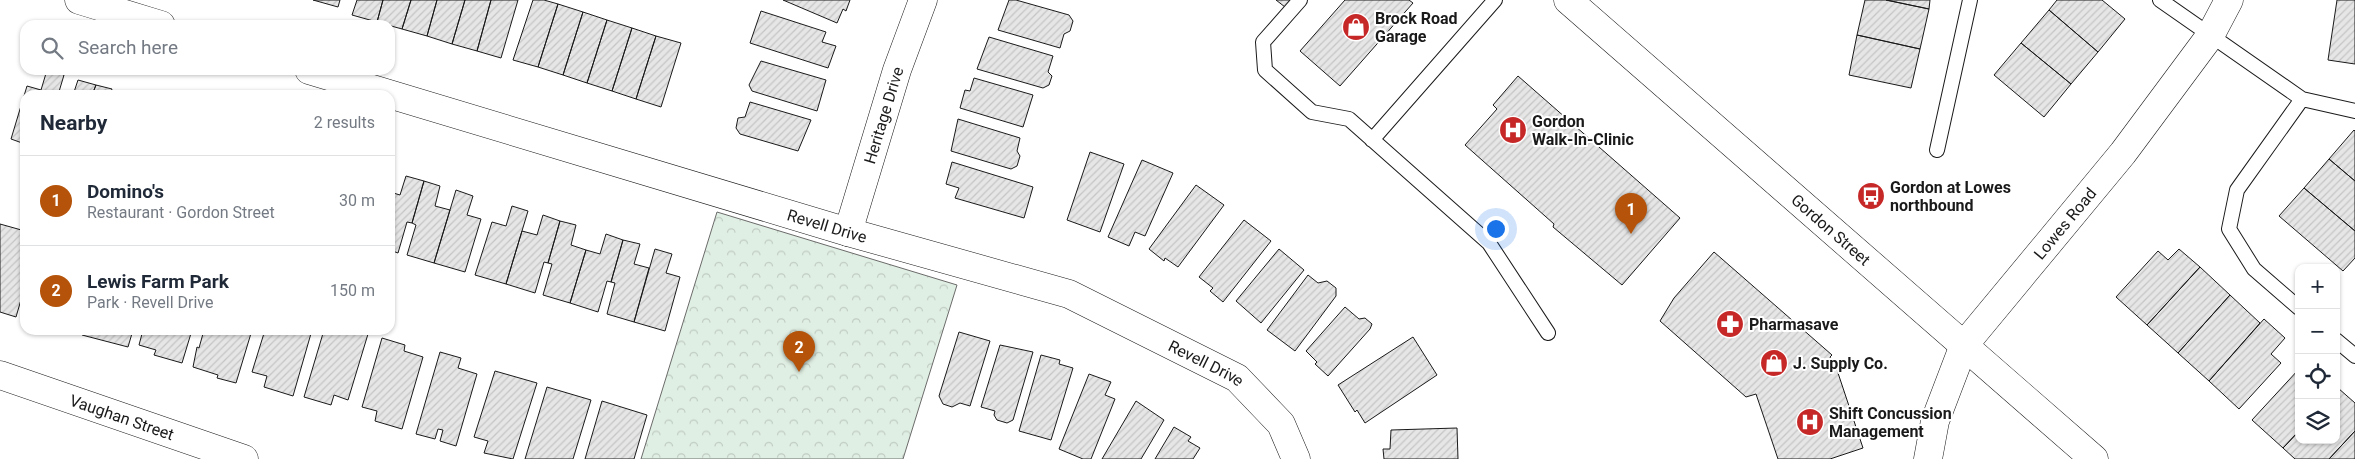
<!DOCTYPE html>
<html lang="en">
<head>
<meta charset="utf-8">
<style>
  body { margin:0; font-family:Roboto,sans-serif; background:#f6f6f7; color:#1f2937 }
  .controls { position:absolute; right:15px; bottom:15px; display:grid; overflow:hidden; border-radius:10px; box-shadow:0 1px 4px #0004 }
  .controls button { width:45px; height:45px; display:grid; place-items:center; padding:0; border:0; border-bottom:1px solid #e0e1e3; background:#fff; color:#1f2937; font:25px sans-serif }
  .you { position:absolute; left:1495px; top:228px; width:18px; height:18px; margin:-12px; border:4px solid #fff; border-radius:50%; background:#1a73e8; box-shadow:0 0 0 8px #1a73e833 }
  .badge { display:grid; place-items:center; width:32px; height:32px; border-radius:50%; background:#b45309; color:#fff; font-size:16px; font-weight:700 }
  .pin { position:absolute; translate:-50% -41px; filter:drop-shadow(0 1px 2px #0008) }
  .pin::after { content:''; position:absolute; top:26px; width:18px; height:15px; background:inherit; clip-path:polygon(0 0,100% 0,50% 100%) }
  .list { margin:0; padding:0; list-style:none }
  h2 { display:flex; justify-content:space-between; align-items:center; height:65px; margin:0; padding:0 20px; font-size:21px }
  h2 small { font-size:16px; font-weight:400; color:#747a83 }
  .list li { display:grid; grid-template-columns:32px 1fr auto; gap:15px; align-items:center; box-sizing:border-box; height:90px; padding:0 20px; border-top:1px solid #e0e1e3 }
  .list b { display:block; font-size:19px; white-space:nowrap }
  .list p { margin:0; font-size:16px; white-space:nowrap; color:#747a83 }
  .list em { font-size:16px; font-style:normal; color:#747a83 }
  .icon { flex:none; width:28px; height:28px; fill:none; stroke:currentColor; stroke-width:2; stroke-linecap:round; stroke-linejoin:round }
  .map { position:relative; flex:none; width:2355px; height:459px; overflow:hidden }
  .search { position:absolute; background:#fff; box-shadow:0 1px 4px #0004; left:20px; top:20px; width:375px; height:55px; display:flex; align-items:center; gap:12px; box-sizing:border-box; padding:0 18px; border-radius:15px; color:#747a83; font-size:19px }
  .panel { position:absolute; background:#fff; box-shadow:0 1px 4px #0004; left:20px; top:90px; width:375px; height:245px; border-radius:15px }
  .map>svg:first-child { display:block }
</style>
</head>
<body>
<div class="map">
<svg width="2355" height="459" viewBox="0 0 2355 459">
  <defs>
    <pattern id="forest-crowns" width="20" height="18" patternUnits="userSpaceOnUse" patternTransform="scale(1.25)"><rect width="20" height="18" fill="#e0efe3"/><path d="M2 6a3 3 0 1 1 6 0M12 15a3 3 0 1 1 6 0" fill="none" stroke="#c0ccc2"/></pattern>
    <pattern id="building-hatch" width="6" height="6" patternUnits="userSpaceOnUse" patternTransform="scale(1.25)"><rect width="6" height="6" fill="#e6e6e6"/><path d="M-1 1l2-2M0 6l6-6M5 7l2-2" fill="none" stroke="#c5c5c5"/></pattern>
  </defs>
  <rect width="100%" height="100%" fill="#fff"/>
  <path fill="url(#forest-crowns)" stroke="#6a6a6a" d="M 717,212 L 957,285 L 903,459 L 641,459 Z"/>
  <path fill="url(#building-hatch)" stroke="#1a1a1a" d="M 313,0 L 340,0 L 338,7 Z
    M 357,0 L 383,0 L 377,22 L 352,15 Z
    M 383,0 L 411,0 L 402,29 L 377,22 Z
    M 411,0 L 437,0 L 427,36 L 402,29 Z
    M 437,0 L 465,0 L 452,44 L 427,36 Z
    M 465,0 L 491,0 L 477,51 L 452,44 Z
    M 491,0 L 518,0 L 501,58 L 477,51 Z
    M 533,0 L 544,0 L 558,4 L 538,67 L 513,60 Z
    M 783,0 L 850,0 L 846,11 L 843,9 L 837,23 Z
    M 1009,0 L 1016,0 L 1069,15 L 1073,21 L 1070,31 L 1064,34 L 1060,48 L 998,30 Z
    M 1276,0 L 1292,0 L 1285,7 Z
    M 1345,0 L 1409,0 L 1413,3 L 1340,86 L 1300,51 Z
    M 1865,0 L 1886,0 L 1929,9 L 1920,49 L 1857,35 Z
    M 1886,0 L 1930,0 L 1929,9 Z
    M 2057,0 L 2102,0 L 2125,19 L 2098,52 L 2049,10 Z
    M 2337,0 L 2355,0 L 2355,64 L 2328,60 Z
    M 558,4 L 583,12 L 563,75 L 538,67 Z
    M 2049,10 L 2098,52 L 2071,84 L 2021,43 Z
    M 761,11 L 826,32 L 822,42 L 836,46 L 828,68 L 750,43 Z
    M 583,12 L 607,20 L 587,83 L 563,75 Z
    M 607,20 L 632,28 L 612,91 L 587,83 Z
    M 632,28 L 656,36 L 636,99 L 612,91 Z
    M 1857,35 L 1920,49 L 1911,88 L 1849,75 Z
    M 656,36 L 681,43 L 661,107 L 636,99 Z
    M 989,37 L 1053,56 L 1048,72 L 1052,76 L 1049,85 L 1043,88 L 977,69 Z
    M 2021,43 L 2071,84 L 2044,117 L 1994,75 Z
    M 761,61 L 826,80 L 817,111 L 752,91 L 749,85 Z
    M 47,70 L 64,75 L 58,95 L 25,95 L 25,144 L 11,139 L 27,86 L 41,90 Z
    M 1518,76 L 1680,218 L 1622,285 L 1553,227 L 1554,224 L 1465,145 L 1497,109 L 1493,105 Z
    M 974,78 L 1033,95 L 1023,127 L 960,108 L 965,90 L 970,91 Z
    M 78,80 L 96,85 L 92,95 L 73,95 Z
    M 96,85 L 112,89 L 110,95 L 92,95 Z
    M 750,102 L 811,120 L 798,151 L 740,134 L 736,128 L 738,118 L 745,117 Z
    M 958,119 L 1020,138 L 1017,151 L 1020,156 L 1017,166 L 1011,169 L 951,151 Z
    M 2354,130 L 2355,131 L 2355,181 L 2329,159 Z
    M 1090,152 L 1124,164 L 1100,232 L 1067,220 Z
    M 2329,159 L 2355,181 L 2355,231 L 2304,188 Z
    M 1142,160 L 1173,173 L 1145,236 L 1135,232 L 1129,246 L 1108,237 Z
    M 952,162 L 1033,187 L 1024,218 L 955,198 L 959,188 L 946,184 Z
    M 406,176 L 424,181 L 412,223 L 407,222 L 398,253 L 390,250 L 390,192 L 400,195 Z
    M 424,181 L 440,186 L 435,206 L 450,210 L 434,263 L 407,255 L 416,225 L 412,223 Z
    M 1196,185 L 1224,205 L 1178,267 L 1165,258 L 1164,261 L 1149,249 Z
    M 2304,188 L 2355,231 L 2355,258 L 2343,271 L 2279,216 Z
    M 456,190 L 473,196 L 467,215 L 481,219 L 465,272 L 434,263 Z
    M 512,206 L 528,211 L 506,284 L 475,275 L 492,222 L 506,226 Z
    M 543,215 L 560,221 L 548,263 L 544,262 L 535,293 L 506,284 L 522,231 L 537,235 Z
    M 1244,220 L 1271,241 L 1223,302 L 1210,291 L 1213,288 L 1199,277 Z
    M 560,221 L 576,225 L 571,245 L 586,250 L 570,303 L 543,295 L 552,264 L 548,263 Z
    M 0,224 L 25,231 L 25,286 L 16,317 L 0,312 Z
    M 606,234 L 623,240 L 611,282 L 607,281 L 598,312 L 570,303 L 586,250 L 600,254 Z
    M 623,240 L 640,244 L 634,264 L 649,268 L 634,322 L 607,314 L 615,283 L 611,282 Z
    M 655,249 L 672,254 L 666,273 L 680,277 L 665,331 L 634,322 Z
    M 1279,249 L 1304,270 L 1261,323 L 1236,301 Z
    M 2179,249 L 2200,267 L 2147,325 L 2116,297 L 2158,251 L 2168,260 Z
    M 1714,252 L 1832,355 L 1830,357 L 1833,365 L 1835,364 L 1863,448 L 1830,459 L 1778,459 L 1756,394 L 1746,397 L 1660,321 L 1674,298 Z
    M 2200,267 L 2230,295 L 2178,353 L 2147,325 Z
    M 1308,275 L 1318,283 L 1327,281 L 1336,288 L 1336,296 L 1295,351 L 1267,330 Z
    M 2230,295 L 2260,323 L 2209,381 L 2178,353 Z
    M 1345,307 L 1359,319 L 1365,318 L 1372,324 L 1370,329 L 1328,376 L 1315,364 L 1317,362 L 1306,351 Z
    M 2264,319 L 2285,338 L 2271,354 L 2281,363 L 2239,409 L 2209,381 Z
    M 84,330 L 133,330 L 128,347 L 82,335 Z
    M 143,330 L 192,330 L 182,363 L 154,355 L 156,350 L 139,345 Z
    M 204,330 L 252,330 L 236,383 L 217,378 L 218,375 L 193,367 L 197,347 L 199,348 Z
    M 265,330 L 312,330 L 293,396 L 264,387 L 267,376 L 252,372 Z
    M 324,330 L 356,330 L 368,334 L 348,400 L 334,395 L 331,405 L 304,397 Z
    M 959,332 L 990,341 L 970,406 L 960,403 L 952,407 L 943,404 L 939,396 Z
    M 1413,337 L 1437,375 L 1365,423 L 1357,410 L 1355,412 L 1338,385 Z
    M 382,338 L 405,345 L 404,351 L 423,357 L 402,429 L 375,421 L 377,411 L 362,407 Z
    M 1000,345 L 1033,352 L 1013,420 L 1007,423 L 997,420 L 994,415 L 995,411 L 981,407 Z
    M 440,352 L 461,358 L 458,368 L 477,374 L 456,446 L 440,441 L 443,430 L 438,429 L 435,439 L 416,434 Z
    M 1041,355 L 1060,360 L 1059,364 L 1073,368 L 1051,440 L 1019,431 Z
    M 2299,369 L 2299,431 L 2283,448 L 2252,420 Z
    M 495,371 L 537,383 L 513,459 L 484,453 L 488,441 L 474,437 Z
    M 1089,374 L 1111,382 L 1105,395 L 1115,399 L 1091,459 L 1083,459 L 1059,449 Z
    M 547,387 L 591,400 L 573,459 L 525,459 Z
    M 2338,388 L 2355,403 L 2355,431 L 2329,459 L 2295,459 L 2283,448 L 2299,431 L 2299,440 L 2336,440 L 2336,390 Z
    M 602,401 L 647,415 L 634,459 L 585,459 Z
    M 1136,401 L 1164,420 L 1141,459 L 1102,459 Z
    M 1174,427 L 1191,437 L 1188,441 L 1200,448 L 1193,459 L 1155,459 Z
    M 1457,428 L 1458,459 L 1384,459 L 1383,449 L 1390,449 L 1391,430 Z
    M 2355,431 L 2355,459 L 2329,459 Z"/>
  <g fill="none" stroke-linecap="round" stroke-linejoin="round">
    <g stroke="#1a1a1a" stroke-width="16">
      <path id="service" d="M 1300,0 L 1263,42 L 1265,70 L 1312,112 L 1349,119 L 1489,243 L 1548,333
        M 2160,0 L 2302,99 L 2355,111
        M 1372,140 L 1495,0
        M 1937,150 L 1970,0
        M 2299,308 L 2254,269 L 2229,229 L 2237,190 L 2302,99
        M 2336,340 L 2355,356"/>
    </g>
    <g stroke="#1a1a1a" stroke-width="29">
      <g id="minor">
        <path d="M 79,0 L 161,25"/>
        <path id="s1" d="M 309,70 L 848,232 L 1069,294 L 1237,378 L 1281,424 L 1296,459"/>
        <path id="s2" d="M 848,232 L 897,70 L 923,0"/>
        <path id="s3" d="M 0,375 L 244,459"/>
        <path id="s4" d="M 1928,459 L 1935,421 L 1964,345 L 2123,153 L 2210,36 L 2229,0"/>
      </g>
    </g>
    <g stroke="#1a1a1a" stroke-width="29">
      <g id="secondary">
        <path id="s5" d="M 1568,0 L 2094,459"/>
      </g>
    </g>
    <use href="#service" stroke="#fff" stroke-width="14"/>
    <use href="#minor" stroke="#fff" stroke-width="28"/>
    <use href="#secondary" stroke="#fff" stroke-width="28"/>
  </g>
  <defs>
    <g id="shop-disc" transform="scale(1.4375)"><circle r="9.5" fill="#c62828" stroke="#fff"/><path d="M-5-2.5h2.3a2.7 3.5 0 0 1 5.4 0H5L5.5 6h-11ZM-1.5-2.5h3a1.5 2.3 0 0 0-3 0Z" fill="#fff"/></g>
    <g id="hospital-disc" transform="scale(1.4375)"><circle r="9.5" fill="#c62828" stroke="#fff"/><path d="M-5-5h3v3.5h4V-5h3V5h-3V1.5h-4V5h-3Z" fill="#fff"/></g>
    <g id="bus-disc" transform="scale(1.4375)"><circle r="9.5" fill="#c62828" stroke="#fff"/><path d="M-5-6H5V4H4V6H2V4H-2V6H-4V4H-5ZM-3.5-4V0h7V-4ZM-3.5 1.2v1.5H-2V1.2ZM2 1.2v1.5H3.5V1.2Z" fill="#fff"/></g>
    <g id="pharmacy-disc" transform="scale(1.4375)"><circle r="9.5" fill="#c62828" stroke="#fff"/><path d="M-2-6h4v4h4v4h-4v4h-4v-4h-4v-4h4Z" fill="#fff"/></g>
  </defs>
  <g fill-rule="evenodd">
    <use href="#shop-disc" x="1356" y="27"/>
    <use href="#hospital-disc" x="1513" y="130"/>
    <use href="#bus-disc" x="1871" y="196"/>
    <use href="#pharmacy-disc" x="1730" y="324"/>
    <use href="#shop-disc" x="1774" y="363"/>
    <use href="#hospital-disc" x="1810" y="422"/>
  </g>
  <g text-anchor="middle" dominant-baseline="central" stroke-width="4" stroke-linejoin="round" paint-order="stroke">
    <g font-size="16" font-weight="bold" fill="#1a1a1a" stroke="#fff" text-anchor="start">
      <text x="1375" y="18">Brock Road<tspan x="1375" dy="18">Garage</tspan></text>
      <text x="1532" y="121">Gordon<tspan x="1532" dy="18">Walk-In-Clinic</tspan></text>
      <text x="1890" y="187">Gordon at Lowes<tspan x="1890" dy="18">northbound</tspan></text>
      <text x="1749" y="324">Pharmasave</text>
      <text x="1793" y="363">J. Supply Co.</text>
      <text x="1829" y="413">Shift Concussion<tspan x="1829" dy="18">Management</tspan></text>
    </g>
    <g font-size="16" fill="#1a1a1a" stroke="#fff">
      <text stroke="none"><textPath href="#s2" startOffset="122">Heritage Drive</textPath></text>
      <text stroke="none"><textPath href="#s4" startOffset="278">Lowes Road</textPath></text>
      <text stroke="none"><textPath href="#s1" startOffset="541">Revell Drive</textPath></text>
      <text stroke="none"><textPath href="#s5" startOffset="349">Gordon Street</textPath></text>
      <text stroke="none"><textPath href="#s1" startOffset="946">Revell Drive</textPath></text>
      <text stroke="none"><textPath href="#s3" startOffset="129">Vaughan Street</textPath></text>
    </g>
  </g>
</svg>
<div class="controls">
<button>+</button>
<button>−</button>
<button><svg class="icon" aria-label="locate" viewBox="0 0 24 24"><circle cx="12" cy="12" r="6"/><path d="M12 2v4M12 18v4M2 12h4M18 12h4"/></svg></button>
<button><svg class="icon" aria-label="layers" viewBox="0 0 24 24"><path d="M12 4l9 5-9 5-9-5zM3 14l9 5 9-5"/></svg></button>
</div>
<div class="you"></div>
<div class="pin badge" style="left:1631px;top:234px">1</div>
<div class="pin badge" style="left:799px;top:372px">2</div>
<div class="search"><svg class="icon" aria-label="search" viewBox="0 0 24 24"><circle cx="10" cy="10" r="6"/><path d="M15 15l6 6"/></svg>Search here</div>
<section class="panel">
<h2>Nearby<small>2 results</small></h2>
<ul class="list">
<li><span class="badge">1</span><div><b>Domino's</b><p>Restaurant · Gordon Street</p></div><em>30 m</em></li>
<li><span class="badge">2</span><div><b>Lewis Farm Park</b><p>Park · Revell Drive</p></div><em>150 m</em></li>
</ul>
</section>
</div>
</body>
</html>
